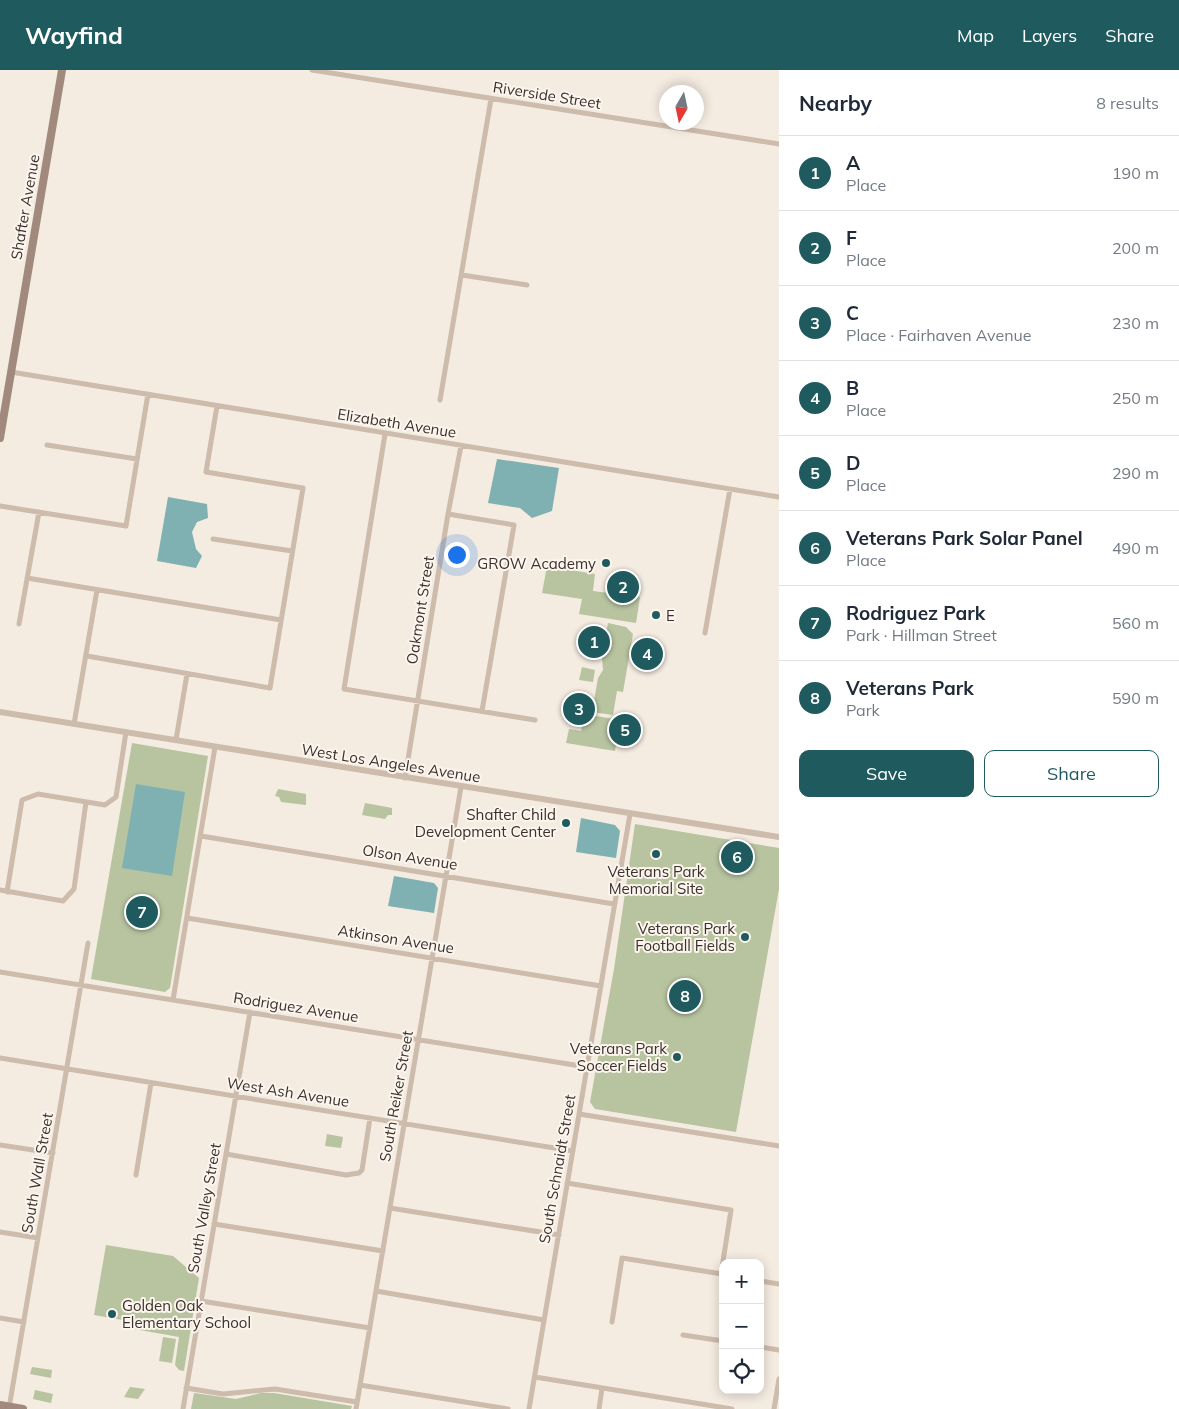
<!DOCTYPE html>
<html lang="en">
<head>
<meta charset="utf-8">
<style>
  body { margin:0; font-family:Mulish,sans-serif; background:#f2f2f3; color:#1f2937 }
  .controls { position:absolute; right:15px; bottom:15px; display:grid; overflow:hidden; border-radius:10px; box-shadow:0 2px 12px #0003 }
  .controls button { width:45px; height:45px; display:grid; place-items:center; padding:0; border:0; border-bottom:1px solid #e0e1e3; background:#fff; color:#1f2937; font:25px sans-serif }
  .compass { position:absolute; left:659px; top:15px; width:45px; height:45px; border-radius:50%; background:#fff; box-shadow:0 2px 12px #0003; rotate:189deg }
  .you { position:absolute; left:456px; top:484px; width:18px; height:18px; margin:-12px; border:4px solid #fff; border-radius:50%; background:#1a73e8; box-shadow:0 0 0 8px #1a73e833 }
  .badge { display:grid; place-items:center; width:32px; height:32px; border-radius:50%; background:#1f5a5e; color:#fff; font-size:16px; font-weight:700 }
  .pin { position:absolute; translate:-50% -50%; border:2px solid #fff; box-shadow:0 1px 5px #0006 }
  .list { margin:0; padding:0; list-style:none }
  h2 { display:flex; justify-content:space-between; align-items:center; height:65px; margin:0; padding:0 20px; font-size:21px }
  h2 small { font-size:16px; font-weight:400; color:#747a83 }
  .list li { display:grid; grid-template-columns:32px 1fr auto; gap:15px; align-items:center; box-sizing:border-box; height:75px; padding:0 20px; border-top:1px solid #e0e1e3 }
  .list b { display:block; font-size:19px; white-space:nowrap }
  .list p { margin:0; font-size:16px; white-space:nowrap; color:#747a83 }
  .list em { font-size:16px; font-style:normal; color:#747a83 }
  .actions { display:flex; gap:10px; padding:15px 20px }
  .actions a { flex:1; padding:11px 0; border:1px solid #1f5a5e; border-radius:10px; text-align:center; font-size:18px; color:#1f5a5e }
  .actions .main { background:#1f5a5e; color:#fff }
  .icon { flex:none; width:28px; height:28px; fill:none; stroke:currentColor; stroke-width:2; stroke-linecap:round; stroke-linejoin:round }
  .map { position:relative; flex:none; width:779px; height:1339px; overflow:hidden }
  header { display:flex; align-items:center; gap:30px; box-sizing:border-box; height:70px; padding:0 25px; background:#1f5a5e; color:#fff }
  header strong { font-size:24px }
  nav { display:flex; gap:28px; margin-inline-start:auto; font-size:18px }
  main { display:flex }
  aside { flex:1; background:#fff }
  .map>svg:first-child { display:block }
</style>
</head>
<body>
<header>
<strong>Wayfind</strong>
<nav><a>Map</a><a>Layers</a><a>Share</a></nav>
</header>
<main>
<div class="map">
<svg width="779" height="1339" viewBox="0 0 779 1339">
  <rect width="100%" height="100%" fill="#f4ebe1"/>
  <path fill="#b8c4a0" d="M 547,496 L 595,504 L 593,521 L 640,527 L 636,553 L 579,544 L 582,529 L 542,523 Z
    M 608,553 L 626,557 L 633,564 L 623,622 L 617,621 L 613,645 L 592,642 L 598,608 L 603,600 L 602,587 Z
    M 582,597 L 595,600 L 593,612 L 579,610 Z
    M 584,644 L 620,650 L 615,681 L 566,673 L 569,659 L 581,661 Z
    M 132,673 L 208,686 L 170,918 L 165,922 L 91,909 Z
    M 278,719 L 306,724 L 306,735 L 281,732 L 279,727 L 275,726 Z
    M 365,733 L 392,738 L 392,745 L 388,745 L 385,749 L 362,745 Z
    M 635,754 L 779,778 L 779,819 L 736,1062 L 595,1039 L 590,1032 L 614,899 Z
    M 327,1064 L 343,1067 L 341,1078 L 325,1076 Z
    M 106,1175 L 173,1186 L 199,1208 L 184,1301 L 179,1300 L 175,1295 L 179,1267 L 134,1259 L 134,1252 L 94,1245 Z
    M 163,1267 L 176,1269 L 172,1293 L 159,1291 Z
    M 32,1297 L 52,1300 L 51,1308 L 30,1304 Z
    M 130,1317 L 145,1319 L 138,1329 L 124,1327 Z
    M 35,1320 L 53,1324 L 51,1333 L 33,1329 Z
    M 194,1323 L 236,1329 L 261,1323 L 274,1323 L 352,1336 L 351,1339 L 191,1339 Z"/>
  <path fill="#7fb0b2" d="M 497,389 L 559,398 L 552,441 L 532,448 L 520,438 L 488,433 Z
    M 168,427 L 207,434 L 208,448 L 197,452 L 192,462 L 196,479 L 202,486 L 196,498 L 157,491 Z
    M 136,714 L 185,722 L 172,806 L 122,798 Z
    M 581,748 L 615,755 L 620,761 L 616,788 L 576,782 Z
    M 394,806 L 434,813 L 438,818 L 434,843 L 388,836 Z"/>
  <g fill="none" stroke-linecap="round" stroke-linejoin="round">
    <path stroke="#cdbbac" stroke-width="5" d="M 312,0 L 779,74
      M 462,205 L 527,215
      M 11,302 L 779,427
      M 440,330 L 491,29
      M 385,364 L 344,619 L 535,650
      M 47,375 L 137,389
      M 0,436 L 126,456 L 148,324
      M 448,444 L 514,455 L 482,641
      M 213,469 L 292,481
      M 27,508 L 281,550
      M 19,554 L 39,442
      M 705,563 L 730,419
      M 87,586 L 270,618 L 303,418 L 206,402 L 217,336
      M 74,654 L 97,520
      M 176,670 L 187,604
      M 405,708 L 448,444 L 461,376
      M 201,766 L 614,834
      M 0,820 L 63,831 L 74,819 L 86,732
      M 7,822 L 22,730 L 38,724 L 105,735 L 116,727 L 126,662
      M 187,848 L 601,916
      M 0,902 L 587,997
      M 173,930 L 215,677
      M 0,988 L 573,1081
      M 579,1044 L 779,1076
      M 0,1075 L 53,1083
      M 226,1084 L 346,1105 L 359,1103 L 362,1100 L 370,1048
      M 136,1105 L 151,1013
      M 567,1113 L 731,1140 L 721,1204
      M 390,1138 L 559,1165
      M 214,1154 L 383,1181
      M 0,1162 L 38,1168
      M 760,1211 L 779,1214
      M 376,1221 L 544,1250
      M 201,1231 L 370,1258
      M 0,1248 L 24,1252
      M 612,1252 L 622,1188 L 722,1204
      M 683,1265 L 723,1271
      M 760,1277 L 779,1280
      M 535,1307 L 732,1339
      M 360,1315 L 508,1339
      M 186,1318 L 223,1324 L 275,1319 L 357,1332
      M 9,1338 L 88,873
      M 183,1339 L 250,942
      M 356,1339 L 461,717
      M 529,1339 L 630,744
      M 599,1339 L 602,1318
      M 774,1339 L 779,1309"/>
    <path stroke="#cdbbac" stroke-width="6" d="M 0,642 L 779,767"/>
    <path stroke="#a18a7d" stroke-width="8" d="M 0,368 L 62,0
      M 0,1335 L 23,1339"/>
  </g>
  <g fill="#1f5a5e" stroke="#fbf5ee" stroke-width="2">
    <circle cx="606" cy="493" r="5"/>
    <circle cx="656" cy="545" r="5"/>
    <circle cx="566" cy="753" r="5"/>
    <circle cx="656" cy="784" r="5"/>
    <circle cx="745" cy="867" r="5"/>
    <circle cx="677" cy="987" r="5"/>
    <circle cx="112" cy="1244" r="5"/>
  </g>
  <g text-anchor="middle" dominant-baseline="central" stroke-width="4" stroke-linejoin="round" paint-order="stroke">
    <g font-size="15" fill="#3b302b" stroke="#fbf5ee">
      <text transform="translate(547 25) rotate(9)">Riverside Street</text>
      <text transform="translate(25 137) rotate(-80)">Shafter Avenue</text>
      <text transform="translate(397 353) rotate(9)">Elizabeth Avenue</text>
      <text transform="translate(420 540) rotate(-81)">Oakmont Street</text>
      <text transform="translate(391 693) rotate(9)">West Los Angeles Avenue</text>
      <text transform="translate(410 787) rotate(9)">Olson Avenue</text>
      <text transform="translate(396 869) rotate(9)">Atkinson Avenue</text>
      <text transform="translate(296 937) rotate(9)">Rodriguez Avenue</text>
      <text transform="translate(288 1022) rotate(9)">West Ash Avenue</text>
      <text transform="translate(396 1026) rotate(-80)">South Reiker Street</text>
      <text transform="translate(557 1099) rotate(-80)">South Schnaidt Street</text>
      <text transform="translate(37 1103) rotate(-80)">South Wall Street</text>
      <text transform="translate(204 1138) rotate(-80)">South Valley Street</text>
    </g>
    <g font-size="15" fill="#3b302b" stroke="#fbf5ee" text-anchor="end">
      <text x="596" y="493">GROW Academy</text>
      <text x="666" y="545" text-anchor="start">E</text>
      <text x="556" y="744">Shafter Child<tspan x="556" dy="17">Development Center</tspan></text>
      <text x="656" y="801" text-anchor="middle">Veterans Park<tspan x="656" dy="17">Memorial Site</tspan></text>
      <text x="735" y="858">Veterans Park<tspan x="735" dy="17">Football Fields</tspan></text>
      <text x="667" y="978">Veterans Park<tspan x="667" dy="17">Soccer Fields</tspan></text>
      <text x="122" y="1235" text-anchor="start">Golden Oak<tspan x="122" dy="17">Elementary School</tspan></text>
    </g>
  </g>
</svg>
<div class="controls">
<button>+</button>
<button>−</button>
<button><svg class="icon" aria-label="locate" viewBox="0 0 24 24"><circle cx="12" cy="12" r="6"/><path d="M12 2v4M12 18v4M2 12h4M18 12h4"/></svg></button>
</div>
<svg class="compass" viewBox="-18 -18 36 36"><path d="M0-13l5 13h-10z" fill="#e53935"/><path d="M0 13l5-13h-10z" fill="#747a83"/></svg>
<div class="you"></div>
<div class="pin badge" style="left:594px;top:572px">1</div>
<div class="pin badge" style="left:623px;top:517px">2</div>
<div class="pin badge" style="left:579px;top:639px">3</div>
<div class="pin badge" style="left:647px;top:584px">4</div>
<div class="pin badge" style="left:625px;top:660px">5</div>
<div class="pin badge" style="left:737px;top:787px">6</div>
<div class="pin badge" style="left:142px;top:842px">7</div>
<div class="pin badge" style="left:685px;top:926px">8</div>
</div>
<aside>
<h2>Nearby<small>8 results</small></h2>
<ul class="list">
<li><span class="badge">1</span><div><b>A</b><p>Place</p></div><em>190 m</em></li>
<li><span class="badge">2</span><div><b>F</b><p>Place</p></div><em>200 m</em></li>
<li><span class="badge">3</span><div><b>C</b><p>Place · Fairhaven Avenue</p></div><em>230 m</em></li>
<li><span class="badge">4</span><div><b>B</b><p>Place</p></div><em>250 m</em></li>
<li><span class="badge">5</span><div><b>D</b><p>Place</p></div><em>290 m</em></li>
<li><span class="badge">6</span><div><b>Veterans Park Solar Panel</b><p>Place</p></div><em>490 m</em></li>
<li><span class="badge">7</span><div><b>Rodriguez Park</b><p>Park · Hillman Street</p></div><em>560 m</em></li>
<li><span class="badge">8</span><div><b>Veterans Park</b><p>Park</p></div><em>590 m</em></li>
</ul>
<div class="actions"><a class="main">Save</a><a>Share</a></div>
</aside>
</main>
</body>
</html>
